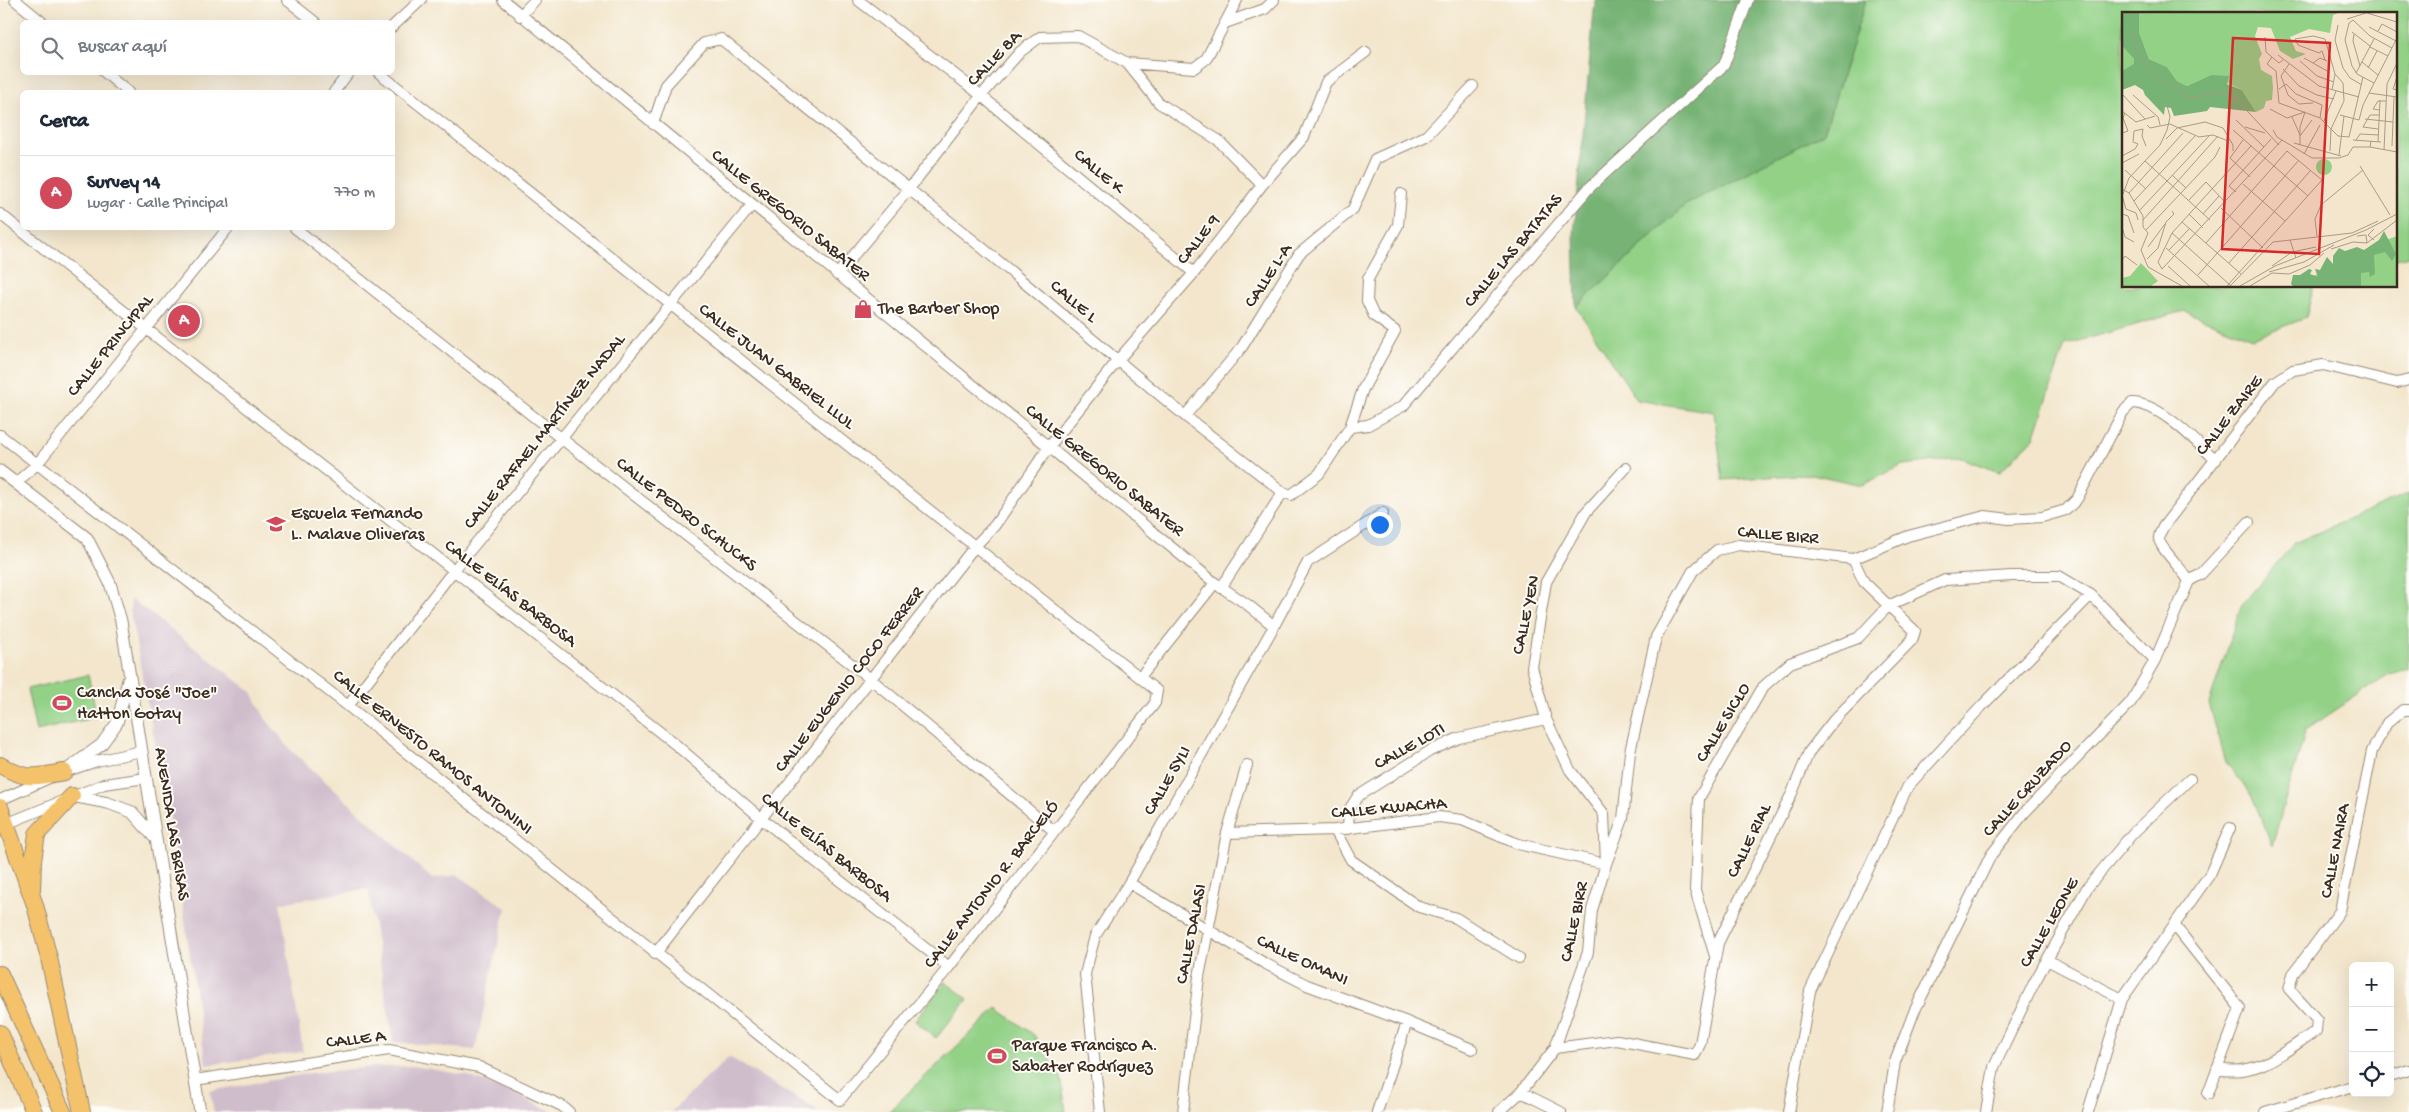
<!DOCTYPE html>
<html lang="es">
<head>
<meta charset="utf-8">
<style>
  body { margin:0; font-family:"Gochi Hand",sans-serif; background:#f6f6f7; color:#1f2937 }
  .controls { position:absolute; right:15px; bottom:15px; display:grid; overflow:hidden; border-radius:8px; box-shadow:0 5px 20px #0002 }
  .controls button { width:45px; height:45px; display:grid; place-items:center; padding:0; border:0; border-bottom:1px solid #e0e1e3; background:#fff; color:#1f2937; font:25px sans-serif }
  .you { position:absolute; left:1379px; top:524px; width:18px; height:18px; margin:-12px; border:4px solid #fff; border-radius:50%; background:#1a73e8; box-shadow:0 0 0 8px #1a73e833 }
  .badge { display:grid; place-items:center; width:32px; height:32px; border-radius:50%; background:#d1495b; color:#fff; font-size:16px; font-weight:700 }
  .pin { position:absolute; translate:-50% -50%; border:2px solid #fff; box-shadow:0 1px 5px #0006 }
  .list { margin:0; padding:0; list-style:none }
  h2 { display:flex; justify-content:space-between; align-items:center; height:65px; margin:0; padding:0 20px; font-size:21px }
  h2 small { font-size:16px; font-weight:400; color:#747a83 }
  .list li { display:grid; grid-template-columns:32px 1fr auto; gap:15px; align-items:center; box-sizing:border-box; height:75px; padding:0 20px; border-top:1px solid #e0e1e3 }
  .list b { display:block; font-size:19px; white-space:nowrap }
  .list p { margin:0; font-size:16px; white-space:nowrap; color:#747a83 }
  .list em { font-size:16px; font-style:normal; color:#747a83 }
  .icon { flex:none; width:28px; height:28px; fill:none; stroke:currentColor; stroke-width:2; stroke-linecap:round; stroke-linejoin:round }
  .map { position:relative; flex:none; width:2409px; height:1112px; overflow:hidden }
  .search { position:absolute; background:#fff; box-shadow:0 5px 20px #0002; left:20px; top:20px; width:375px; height:55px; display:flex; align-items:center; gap:12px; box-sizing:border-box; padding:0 18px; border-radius:8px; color:#747a83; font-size:19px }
  .panel { position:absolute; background:#fff; box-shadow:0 5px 20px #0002; left:20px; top:90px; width:375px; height:140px; border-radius:8px }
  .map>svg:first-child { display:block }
</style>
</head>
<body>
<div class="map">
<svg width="2409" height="1112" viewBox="0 0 2409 1112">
  <rect width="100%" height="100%" fill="#fdfcf7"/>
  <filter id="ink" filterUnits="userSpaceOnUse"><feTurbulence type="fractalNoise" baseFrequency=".02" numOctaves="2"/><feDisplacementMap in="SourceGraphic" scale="10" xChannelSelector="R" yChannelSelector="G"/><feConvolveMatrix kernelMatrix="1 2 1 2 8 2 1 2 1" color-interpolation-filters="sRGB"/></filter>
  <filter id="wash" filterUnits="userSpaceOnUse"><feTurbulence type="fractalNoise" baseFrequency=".0096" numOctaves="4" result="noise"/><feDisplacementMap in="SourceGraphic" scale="20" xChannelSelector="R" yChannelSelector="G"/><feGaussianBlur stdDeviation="1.12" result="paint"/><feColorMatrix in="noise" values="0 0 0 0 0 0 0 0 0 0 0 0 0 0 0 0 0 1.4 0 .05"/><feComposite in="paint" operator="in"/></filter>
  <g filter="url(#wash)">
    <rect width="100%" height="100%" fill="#f3e6cc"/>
    <path fill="#d0bdcc" d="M 131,599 L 252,692 L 265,718 L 292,751 L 432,879 L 458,875 L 506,908 L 475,1050 L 393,1042 L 368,889 L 280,903 L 303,1052 L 206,1065 L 172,833 L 130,611 Z
      M 729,1057 L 815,1109 L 820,1112 L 671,1112 Z
      M 413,1066 L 465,1075 L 516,1094 L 553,1112 L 214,1112 L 210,1091 L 311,1073 L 374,1067 Z"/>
    <path fill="#93d187" stroke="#677e52" d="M 1866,0 L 2409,0 L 2409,256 L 2395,259 L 2395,14 L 2123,14 L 2123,286 L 2313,286 L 2306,318 L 2252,338 L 2184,311 L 2065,345 L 2034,438 L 1999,472 L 1961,458 L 1903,465 L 1862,485 L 1812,474 L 1723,480 L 1714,412 L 1637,400 L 1576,307 L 1685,205 L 1824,133 Z
      M 2409,493 L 2409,669 L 2389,674 L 2306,730 L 2272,845 L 2251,794 L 2226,762 L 2209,704 L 2241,606 L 2294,543 Z
      M 88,675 L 97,717 L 36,731 L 27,689 Z
      M 945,982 L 968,999 L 936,1038 L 915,1021 Z
      M 997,1008 L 1034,1035 L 1061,1077 L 1066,1112 L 888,1112 Z"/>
    <path fill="#76b374" stroke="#586e49" d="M 1595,0 L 1866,0 L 1824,133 L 1685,205 L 1576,307 L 1574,235 Z"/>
  </g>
  <g filter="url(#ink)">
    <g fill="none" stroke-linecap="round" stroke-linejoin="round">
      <g stroke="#978875" stroke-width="12">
        <path id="minor" d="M 15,0 L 42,22
          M 287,0 L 315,22
          M 503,0 L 1215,583 L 1248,605 L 1274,626
          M 858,0 L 972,88 L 1194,273
          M 520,16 L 535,0
          M 1225,23 L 1237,0
          M 392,27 L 421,0
          M 1127,63 L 1194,68 L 1206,59 L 1225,23 L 1265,9 L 1274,0
          M 104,72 L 128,92
          M 334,92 L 349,72
          M 653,124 L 666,85 L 704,43 L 721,39 L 980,246 L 1185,416 L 1283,492 L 1291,495 L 1319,474 L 1350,427 L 1368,425 L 1403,406 L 1589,188 L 1724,65 L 1748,0
          M 0,214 L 675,744 L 762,819 L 949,967
          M 295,228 L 562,439 L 872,680 L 1054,831
          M 837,275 L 909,189 L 981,96 L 1020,52 L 1040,37 L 1078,36 L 1127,63 L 1159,103 L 1218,140 L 1262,185
          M 1185,416 L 1242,347 L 1299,254 L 1353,209 L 1375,159 L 1426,136 L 1473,86
          M 1350,427 L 1363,389 L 1395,331 L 1374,316 L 1367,301 L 1368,279 L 1398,225 L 1401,194
          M 0,435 L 348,706 L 840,1100 L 949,967 L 1155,703 L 1157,691 L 378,72
          M 17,482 L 37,464 L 228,228
          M 2189,581 C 2183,570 2158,546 2159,538 C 2159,534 2162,530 2163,527 L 2275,382 L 2293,370 L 2323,365 L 2397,383 L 2409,380
          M 1221,588 L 1283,492
          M 1140,677 L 1215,583
          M 348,706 L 454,570 L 752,205
          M 70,770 L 97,761 L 141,751
          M 0,800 L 47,779
          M 1,826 L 104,784 L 146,778
          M 1348,829 L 1349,810 L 1358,796 L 1430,751 L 1459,738 L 1546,719
          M 1335,830 L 1351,860 L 1419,907 L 1456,918 L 1519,958
          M 1227,833 L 1335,830 L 1439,817 L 1462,820 L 1518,844 L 1606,864 L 1604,814 L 1570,770 L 1546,719 L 1532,667 L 1546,582 L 1586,512 L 1626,468
          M 1129,883 L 1264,963 L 1307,985 L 1407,1022 L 1472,1049
          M 2175,926 L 2240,1008 L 2208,1094
          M 655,954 L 975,546 L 995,525 L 1049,447 L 1118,360 L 1194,273 L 1262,185 L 1304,137 L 1326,82 L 1366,52
          M 1715,956 L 1695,890 L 1699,798 L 1763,687 L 1790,663 L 1858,638 L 1888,606 L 1945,580 L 2012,576 L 2059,576 L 2091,595 L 2155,660
          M 2047,960 L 2122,999
          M 1555,1048 L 1617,1040 L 1695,1055 L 1700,1044 L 1718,943 L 1792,793 L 1809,752 L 1833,721 L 1912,640 L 1915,631 L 1864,582 L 1853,559
          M 2217,1069 C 2259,1077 2283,1052 2316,1031 L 2317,1020 L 2289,989 L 2293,974 L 2340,911 L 2372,751 L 2387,723 L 2403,710 L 2409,710
          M 2390,1076 L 2409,1070
          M 195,1080 L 389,1050 L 479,1067 L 562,1106 L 569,1112
          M 1521,1092 L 1561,1112
          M 1100,1112 L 1085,974 L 1095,936 L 1129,883 L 1274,626 L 1308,562 L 1383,513
          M 1183,1112 L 1199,977 L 1227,833 L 1247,765
          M 1377,1112 L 1407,1022
          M 1499,1112 L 1521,1092 L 1555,1048 L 1588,952 L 1592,910 L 1606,864 L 1623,819 L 1630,752 L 1656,637 L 1693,571 L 1717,550 L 1739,545 L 1853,559 L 1908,536 L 1985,516 L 2009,519 L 2042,517 L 2066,510 L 2077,499 L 2123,412 L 2132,403 C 2160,403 2196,442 2216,460
          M 1789,1112 L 1810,991 L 1908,786 L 1980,708 L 2091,595
          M 1887,1112 L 1895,1062 L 1914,1012 L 1991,855 L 2025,812 L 2131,702 L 2155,660 L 2189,581 L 2201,574 L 2249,522
          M 1986,1112 L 1994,1067 L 2034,983 L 2087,888 L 2133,833 L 2190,779
          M 2088,1112 L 2122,999 L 2210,874 L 2230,828
          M 2265,1112 L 2353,1086"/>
      </g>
      <g stroke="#978875" stroke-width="13">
        <path id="tertiary" d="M 0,471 L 87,538 L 110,583 L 121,621 L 200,1112
          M 64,772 L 101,745 L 117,723 L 128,680
          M 72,796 L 108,803 L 132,812 L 154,837"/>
      </g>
      <g stroke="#978875" stroke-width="18">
        <path id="trunk" d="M 0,765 C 28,781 33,777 64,772
          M 0,807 L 35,905 L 49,958 L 82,1112
          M 32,890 L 33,861 L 37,834 L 72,796
          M 0,974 L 63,1112
          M 0,1033 L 34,1112"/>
      </g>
      <use href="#minor" stroke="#fff" stroke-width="10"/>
      <use href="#tertiary" stroke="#fff" stroke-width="11"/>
      <use href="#trunk" stroke="#f4c26a" stroke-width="16"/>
    </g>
  </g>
  <defs>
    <g id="shop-bare" transform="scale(1.5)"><path d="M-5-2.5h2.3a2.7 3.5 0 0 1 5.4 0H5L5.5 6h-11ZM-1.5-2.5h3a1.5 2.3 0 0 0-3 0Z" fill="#d1495b" stroke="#fdfcf7" stroke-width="2.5" paint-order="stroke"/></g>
    <g id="school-bare" transform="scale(1.5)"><path d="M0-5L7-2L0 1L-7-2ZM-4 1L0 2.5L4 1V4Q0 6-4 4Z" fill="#d1495b" stroke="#fdfcf7" stroke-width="2.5" paint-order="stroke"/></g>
    <g id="stadium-bare" transform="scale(1.5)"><path d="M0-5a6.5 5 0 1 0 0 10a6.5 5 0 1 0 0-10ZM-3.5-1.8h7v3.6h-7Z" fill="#d1495b" stroke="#fdfcf7" stroke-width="2.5" paint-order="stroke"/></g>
  </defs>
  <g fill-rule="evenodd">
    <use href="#shop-bare" x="863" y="309"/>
    <use href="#school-bare" x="276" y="524"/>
    <use href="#stadium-bare" x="62" y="703"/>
    <use href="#stadium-bare" x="997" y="1056"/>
  </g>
  <g text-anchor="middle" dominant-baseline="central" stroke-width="4" stroke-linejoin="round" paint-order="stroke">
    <g font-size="18" fill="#3b2a1e" stroke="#fdfcf7">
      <text transform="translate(995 59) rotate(-46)">CALLE 8A</text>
      <text transform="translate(1098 172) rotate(40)">CALLE K</text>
      <text transform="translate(790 216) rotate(39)">CALLE GREGORIO SABATER</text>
      <text transform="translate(1199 240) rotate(-52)">CALLE 9</text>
      <text transform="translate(1514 251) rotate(-50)">CALLE LAS BATATAS</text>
      <text transform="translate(1269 276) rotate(-57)">CALLE L-A</text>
      <text transform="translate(1073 302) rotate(40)">CALLE L</text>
      <text transform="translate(111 346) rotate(-51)">CALLE PRINCIPAL</text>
      <text transform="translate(776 367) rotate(38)">CALLE JUAN GABRIEL LLUL</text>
      <text transform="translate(2230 416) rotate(-52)">CALLE ZAIRE</text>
      <text transform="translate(545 432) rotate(-51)">CALLE RAFAEL MARTÍNEZ NADAL</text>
      <text transform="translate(1104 471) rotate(39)">CALLE GREGORIO SABATER</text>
      <text transform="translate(686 515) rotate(38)">CALLE PEDRO SCHUCKS</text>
      <text transform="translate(1778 536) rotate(5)">CALLE BIRR</text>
      <text transform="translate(510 594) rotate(38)">CALLE ELÍAS BARBOSA</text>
      <text transform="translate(1527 615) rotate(-78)">CALLE YEN</text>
      <text transform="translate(850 680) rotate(-52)">CALLE EUGENIO COCO FERRER</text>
      <text transform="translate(1724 723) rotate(-59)">CALLE SICLO</text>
      <text transform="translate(1410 747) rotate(-29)">CALLE LOTI</text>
      <text transform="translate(432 753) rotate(39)">CALLE ERNESTO RAMOS ANTONINI</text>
      <text transform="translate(1168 781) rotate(-60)">CALLE SYLI</text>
      <text transform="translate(2028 789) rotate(-48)">CALLE CRUZADO</text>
      <text transform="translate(1389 809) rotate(-5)">CALLE KWACHA</text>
      <text transform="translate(171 824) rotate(81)">AVENIDA LAS BRISAS</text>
      <text transform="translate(1750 841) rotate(-64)">CALLE RIAL</text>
      <text transform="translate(826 848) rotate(39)">CALLE ELÍAS BARBOSA</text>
      <text transform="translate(2336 851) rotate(-79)">CALLE NAIRA</text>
      <text transform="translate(992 885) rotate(-52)">CALLE ANTONIO R. BARCELÓ</text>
      <text transform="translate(1575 922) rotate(-78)">CALLE BIRR</text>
      <text transform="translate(2050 923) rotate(-60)">CALLE LEONE</text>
      <text transform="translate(1192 934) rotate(-79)">CALLE DALASI</text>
      <text transform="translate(1302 961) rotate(25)">CALLE OMANI</text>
      <text transform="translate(356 1040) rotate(-7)">CALLE A</text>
    </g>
    <g font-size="18" fill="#3b2a1e" stroke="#fdfcf7" text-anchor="start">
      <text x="878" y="309">The Barber Shop</text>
      <text x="291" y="514">Escuela Fernando<tspan x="291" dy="21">L. Malave Oliveras</tspan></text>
      <text x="77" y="693">Cancha José "Joe"<tspan x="77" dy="21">Hatton Gotay</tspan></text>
      <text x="1012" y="1046">Parque Francisco A.<tspan x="1012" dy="21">Sabater Rodríguez</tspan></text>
    </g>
  </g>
  <g transform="translate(2122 12)">
    <rect width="275" height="275" fill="#f3e6cc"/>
    <path d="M 17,1 L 216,1 L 211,3 L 208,21 L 187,17 L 168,25 L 174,39 L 184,42 L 171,47 L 158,39 L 149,16 L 136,15 L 133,24 L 140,42 L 137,47 L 139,58 L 150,64 L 151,76 L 150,88 L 144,89 L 142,96 L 134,100 L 120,78 L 89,63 L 65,74 L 55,69 L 45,55 L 27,47 L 17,20 ZM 0,34 L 12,47 L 12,53 L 0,59 ZM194 155a8 8 0 1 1 16 0a8 8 0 1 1-16 0ZM 275,224 L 275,274 L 171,274 L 267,227 ZM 19,251 L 36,269 L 29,274 L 0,274 L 0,266 L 8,264 Z" fill="#93d187"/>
    <path d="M 0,1 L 17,1 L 17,20 L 27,47 L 45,55 L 55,69 L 65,74 L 89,63 L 107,64 L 105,72 L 120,78 L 134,100 L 88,95 L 85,99 L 52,104 L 49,96 L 43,95 L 42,103 L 23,83 L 21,78 L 13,73 L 0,78 L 0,59 L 12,52 L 12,47 L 0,34 ZM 262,219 L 274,242 L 270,249 L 263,240 L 252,243 L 253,262 L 248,265 L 247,260 L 239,261 L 239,274 L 171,274 L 169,272 L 171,263 L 178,263 L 187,257 L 190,258 L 188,262 L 196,265 L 193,257 L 198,258 L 205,245 L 211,252 L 211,244 L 217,236 L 223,239 L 235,235 L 242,238 L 257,228 Z" fill="#76b374"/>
    <path fill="none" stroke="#a99b86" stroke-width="1" d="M 245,1 L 275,10M 225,7 L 244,1M 216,13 L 213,28 L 221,56 L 228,66 L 240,73M 247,15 L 274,29M 10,19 L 17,43 L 34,64 L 67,86 L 95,81 L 113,86 L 157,133M 256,19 L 260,12 L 275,20M 230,20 L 248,34M 232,22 L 231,29 L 238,54M 143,25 L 144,40 L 157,51 L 161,48M 248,35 L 266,44M 156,43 L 197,74 L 237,85M 150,45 L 145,52 L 154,59 L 157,91 L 198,106 L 216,124 L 227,125 L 241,65M 182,46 L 207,60M 203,48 L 200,39 L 197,41 L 176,33 L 173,27 L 191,24 L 203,27 L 213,62 L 221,71 L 222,89 L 209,117 L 208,139M 178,49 L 195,64 L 212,70M 240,50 L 256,63M 191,51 L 198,46 L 205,49M 167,52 L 159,64 L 166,83 L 177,92 L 191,91M 246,56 L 255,39M 161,57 L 177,74 L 195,83 L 212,87M 234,61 L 252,27M 275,65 L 271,77 L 275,78M 252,71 L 235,62 L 230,54 L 223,28 L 227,11 L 231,8 L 248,24 L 270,36M 157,77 L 164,72 L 174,82 L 200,93 L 198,106M 210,78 L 213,62M 247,81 L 275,85M 1,83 L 23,107M 11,83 L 36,105 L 38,113M 148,97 L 165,106 L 183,100 L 178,115 L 178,133M 257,98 L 251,97 L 256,89 L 264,89M 0,99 L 14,110 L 33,104M 218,103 L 237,108 L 241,93 L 275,26M 170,105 L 178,123M 243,107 L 271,110M 114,108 L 142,135M 202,109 L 214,79M 25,113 L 28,116 L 48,112 L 77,125 L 91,123 L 106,129M 123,115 L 143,121M 256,117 L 241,115 L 248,103 L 257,103M 111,118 L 186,184M 151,118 L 155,125 L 190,146 L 217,146 L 226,143 L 231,135 L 248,135M 0,121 L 6,119 L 1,106 L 3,101M 178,124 L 190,108M 44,127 L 55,116 L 83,110 L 101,116 L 111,133 L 111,139M 121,128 L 108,146 L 128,165M 231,128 L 259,130M 234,128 L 238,122 L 257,123M 249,129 L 248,135 L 275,140M 11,130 L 12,119 L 21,117 L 20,124 L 24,134M 256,130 L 258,88M 172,131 L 219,144M 129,134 L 50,221 L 36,250 L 40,257 L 160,128M 270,134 L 272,85M 262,138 L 265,72 L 275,51M 182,142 L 198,113M 217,143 L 222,104M 0,144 L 13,137 L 16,132 L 11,130M 23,149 L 88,208M 0,151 L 17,142M 238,154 L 268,203M 3,158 L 24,177M 50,163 L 64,176M 121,172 L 163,209M 0,177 L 7,181 L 21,204 L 21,215 L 26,221 L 19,238 L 26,255 L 60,274M 114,180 L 107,174 L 149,127M 7,181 L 61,121M 1,182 L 7,166 L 38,133 L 45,118 L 48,105 L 44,90M 0,183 L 4,197 L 14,201 L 16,208M 12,189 L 73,124M 66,189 L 84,170 L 104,191M 99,196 L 141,236M 17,199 L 88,123M 0,202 L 6,204 L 12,221M 67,202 L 81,216M 81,202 L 97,184M 21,208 L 96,124M 60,210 L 119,262M 0,215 L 3,225 L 12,230M 252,217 L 246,223 L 252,228M 24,218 L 93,145 L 98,135M 50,221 L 108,273M 195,224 L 193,207 L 199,193 L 241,158M 235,224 L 244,223 L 245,231M 168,228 L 174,246M 84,231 L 165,139 L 200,168 L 105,274M 26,235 L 43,212M 44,236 L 87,274M 209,237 L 231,230 L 245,231 L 275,208M 47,238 L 68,216M 25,247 L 36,236 L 44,210 L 52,202 L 50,199M 0,248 L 3,244 L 15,253M 107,251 L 189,158M 46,254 L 68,274M 150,254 L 170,240 L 194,235M 147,260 L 182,250 L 212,233M 76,263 L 177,148M 108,274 L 151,230 L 230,221 L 256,209M 118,274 L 153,254 L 244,218 L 275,202M 128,274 L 150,261 L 167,262 L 188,253 L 202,241"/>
    <path fill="#d62828" fill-opacity="0.15" stroke="#d62828" stroke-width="2.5" d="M 111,26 L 208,31 L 197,242 L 100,237 Z"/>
    <rect width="275" height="275" fill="none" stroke="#3b2a1e" stroke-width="2.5"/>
  </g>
</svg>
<div class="controls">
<button>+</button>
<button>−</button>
<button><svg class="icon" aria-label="locate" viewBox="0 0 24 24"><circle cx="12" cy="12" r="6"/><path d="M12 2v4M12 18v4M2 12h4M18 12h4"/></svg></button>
</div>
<div class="you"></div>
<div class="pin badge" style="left:184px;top:321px">A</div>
<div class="search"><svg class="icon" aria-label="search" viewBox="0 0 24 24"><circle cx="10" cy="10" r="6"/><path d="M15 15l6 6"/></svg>Buscar aquí</div>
<section class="panel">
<h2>Cerca<small></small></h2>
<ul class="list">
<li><span class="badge">A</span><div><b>Survey 14</b><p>Lugar · Calle Principal</p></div><em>770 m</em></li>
</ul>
</section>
</div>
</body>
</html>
